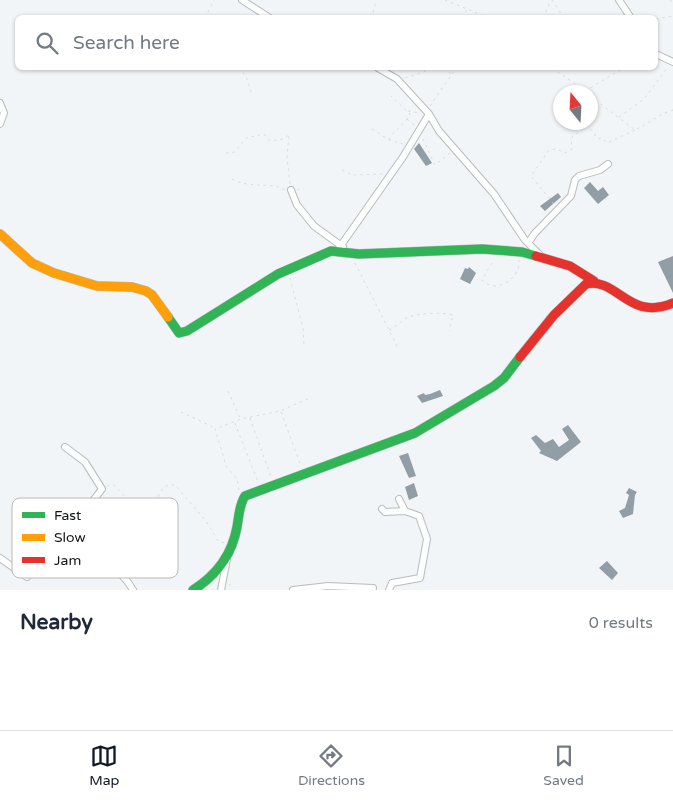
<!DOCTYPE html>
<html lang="en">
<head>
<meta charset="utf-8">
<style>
  body { margin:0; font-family:"Varela Round",sans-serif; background:#f6f6f7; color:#1f2937 }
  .compass { position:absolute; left:553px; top:85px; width:45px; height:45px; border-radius:50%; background:#fff; box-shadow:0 1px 4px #0004; rotate:342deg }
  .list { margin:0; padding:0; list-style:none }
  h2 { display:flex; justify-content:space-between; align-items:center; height:65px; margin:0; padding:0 20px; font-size:21px }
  h2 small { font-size:16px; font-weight:400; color:#747a83 }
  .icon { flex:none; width:28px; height:28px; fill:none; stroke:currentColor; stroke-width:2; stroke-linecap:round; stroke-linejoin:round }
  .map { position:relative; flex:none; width:673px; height:590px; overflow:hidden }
  .search { position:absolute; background:#fff; box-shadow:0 1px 4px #0004; left:15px; right:15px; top:15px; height:55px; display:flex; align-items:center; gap:12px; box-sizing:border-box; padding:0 18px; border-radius:8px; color:#747a83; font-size:19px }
  .sheet { height:140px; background:#fff }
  nav { display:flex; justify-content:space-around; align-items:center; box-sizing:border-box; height:70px; border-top:1px solid #e0e1e3; background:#fff; font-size:14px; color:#747a83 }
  nav a { display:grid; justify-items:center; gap:2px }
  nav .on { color:#111827 }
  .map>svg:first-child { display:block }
</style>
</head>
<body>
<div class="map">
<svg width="673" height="590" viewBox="0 0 673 590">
  <rect width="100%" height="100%" fill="#f2f5f7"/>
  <path fill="#919ea6" d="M 419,143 L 432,163 L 426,166 L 414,149 Z
    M 590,182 L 598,191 L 603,187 L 609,195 L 598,204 L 584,188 Z
    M 558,193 L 561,197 L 545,211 L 540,206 Z
    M 673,256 L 673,293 L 658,262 Z
    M 469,267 L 476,273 L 470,284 L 460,279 L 465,268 L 468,269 Z
    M 440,390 L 443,396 L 422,403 L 417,396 L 424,393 L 425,395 L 430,394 Z
    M 568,425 L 581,442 L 557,461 L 539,453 L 541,451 L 531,438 L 536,435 L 545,443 L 553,439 L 559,447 L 569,440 L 562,429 Z
    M 408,453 L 416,476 L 409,478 L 399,456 Z
    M 414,483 L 418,496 L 409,500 L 405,487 Z
    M 629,488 L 637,492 L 635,495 L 633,514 L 623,518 L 619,511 L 625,508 L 629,495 L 626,493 Z
    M 607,561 L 618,573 L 612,580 L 599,568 Z"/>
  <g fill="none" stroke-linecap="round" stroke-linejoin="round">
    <g stroke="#b9bcbd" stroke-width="8">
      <path id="street" d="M 242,0 L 270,18
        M 619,0 L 631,18
        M 656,54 L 673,62
        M 378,68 L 397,79 L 429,114 L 439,131 L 494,194 L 525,240 L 540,255
        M 0,103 L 4,113 L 0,124
        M 291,190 L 297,205 L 314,226 L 343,247
        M 528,243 L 535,233 L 571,196 L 575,180 L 579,176 L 600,170 L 608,164
        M 337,251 L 403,157 L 429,114
        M 65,447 L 85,462 L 102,489 L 92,502 L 95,530 L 93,549 L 83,553
        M 399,499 L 405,511
        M 382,509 L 385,512 L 405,511 L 419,516 L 427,539 L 420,578 L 392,583 L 389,590
        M 0,558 L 27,577 C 38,565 50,549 68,549 C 94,555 120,566 133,590
        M 44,558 L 55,539
        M 221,590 L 227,559
        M 293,590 L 328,586 L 373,588"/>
    </g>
    <g stroke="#b9bcbd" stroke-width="10">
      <path id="fast" d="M 168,317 L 179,333 L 187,331 L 278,274 L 331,251 L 359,254 L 482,249 L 522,252 L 536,256
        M 193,590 C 217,575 232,555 237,527 C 239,516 239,505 245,496 L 415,433 L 494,386 L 504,378 L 520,357"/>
    </g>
    <g stroke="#b9bcbd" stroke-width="10">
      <path id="slow" d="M 0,234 L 32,263 L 54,273 L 97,286 L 132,287 L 146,291 L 152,295 L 168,317"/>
    </g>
    <g stroke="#b9bcbd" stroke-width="10">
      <path id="jam" d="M 536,256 L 570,266 L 594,281
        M 520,357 L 554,315 L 586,284 C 618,277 628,322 673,303"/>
    </g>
    <path stroke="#d9dadb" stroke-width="1" stroke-dasharray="2.5 4" stroke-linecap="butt" d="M 445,0 L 489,18
      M 552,0 L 564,18
      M 670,0 L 673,3
      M 205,18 L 214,0
      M 370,18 L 373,13 L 376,0
      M 462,18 L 467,10
      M 543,18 L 551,0
      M 656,19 L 673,16
      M 238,68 L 246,76 L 252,95
      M 444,68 L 451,74
      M 552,68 L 587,92
      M 405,78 L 424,72 L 428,68
      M 585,91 L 624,68
      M 590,96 L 635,130 C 648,124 659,114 673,110
      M 430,106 L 456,68
      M 408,111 L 419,113
      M 619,117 L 644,99 L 668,67
      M 407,119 L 414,125
      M 372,129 L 389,140 L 403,144
      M 289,136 L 287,157 L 290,184
      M 423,139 L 435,165 L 450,153
      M 389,140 C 393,130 405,125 410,114 L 391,96
      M 226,153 L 235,152 L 246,138 L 264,134 L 270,141 L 283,139 L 289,135
      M 342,170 L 352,175 L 383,174
      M 232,179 C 248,187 258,184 274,186 C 278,186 281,189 286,190
      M 297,190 L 304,189
      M 554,204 L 531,176 L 549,150 L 557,149 L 565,153 L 572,149 L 571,138 L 588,125 L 598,139 L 602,138 L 607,143 L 635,130
      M 355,263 L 398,348
      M 492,263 L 482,280 C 496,295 521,278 519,260
      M 290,278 L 303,328 L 304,346
      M 389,330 C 396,327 400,322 406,318 C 416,313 442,312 453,315 L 449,331
      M 228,391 L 240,418
      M 181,412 L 215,428
      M 281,412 L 301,466
      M 250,418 L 271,477
      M 235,423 L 258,482
      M 107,486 L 114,485 L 133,505 L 164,543
      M 239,490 L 237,479 L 226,466 L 223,455 L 215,429 L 241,419 L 280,411 L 310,398
      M 140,515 C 144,509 148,508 153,504 C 160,498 159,487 171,484 L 177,487 L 206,521 L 218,541 L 225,543
      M 137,539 L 174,544
      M 101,553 L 136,539 L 165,517
      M 229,586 L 233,581"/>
    <use href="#street" stroke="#fdfefe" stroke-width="6"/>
    <use href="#fast" stroke="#30b455" stroke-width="9"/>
    <use href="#slow" stroke="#ff9f0a" stroke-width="9"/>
    <use href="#jam" stroke="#e5322d" stroke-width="9"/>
  </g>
  <rect x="12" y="498" width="166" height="80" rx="8" fill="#fff" stroke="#b8b8b9" stroke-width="1"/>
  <rect x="22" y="512" width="23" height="6" fill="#30b455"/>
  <rect x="22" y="534" width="23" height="7" fill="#ff9f0a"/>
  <rect x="22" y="557" width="23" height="6" fill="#e5322d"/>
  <g font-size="14" fill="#121415">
    <text x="54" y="520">Fast</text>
    <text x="54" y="542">Slow</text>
    <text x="54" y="565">Jam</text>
  </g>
</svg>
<svg class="compass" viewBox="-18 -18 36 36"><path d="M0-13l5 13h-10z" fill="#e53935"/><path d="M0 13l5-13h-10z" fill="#747a83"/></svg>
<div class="search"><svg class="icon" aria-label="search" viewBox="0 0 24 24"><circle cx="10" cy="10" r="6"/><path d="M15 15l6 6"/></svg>Search here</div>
</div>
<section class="sheet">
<h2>Nearby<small>0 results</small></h2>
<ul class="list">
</ul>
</section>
<nav>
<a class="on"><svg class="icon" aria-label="map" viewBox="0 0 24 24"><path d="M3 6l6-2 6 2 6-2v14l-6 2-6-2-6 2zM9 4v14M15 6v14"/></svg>Map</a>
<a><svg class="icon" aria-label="directions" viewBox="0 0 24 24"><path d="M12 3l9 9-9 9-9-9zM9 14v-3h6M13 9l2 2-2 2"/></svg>Directions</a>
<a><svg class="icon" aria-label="saved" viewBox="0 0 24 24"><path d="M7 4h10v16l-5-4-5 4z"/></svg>Saved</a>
</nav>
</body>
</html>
